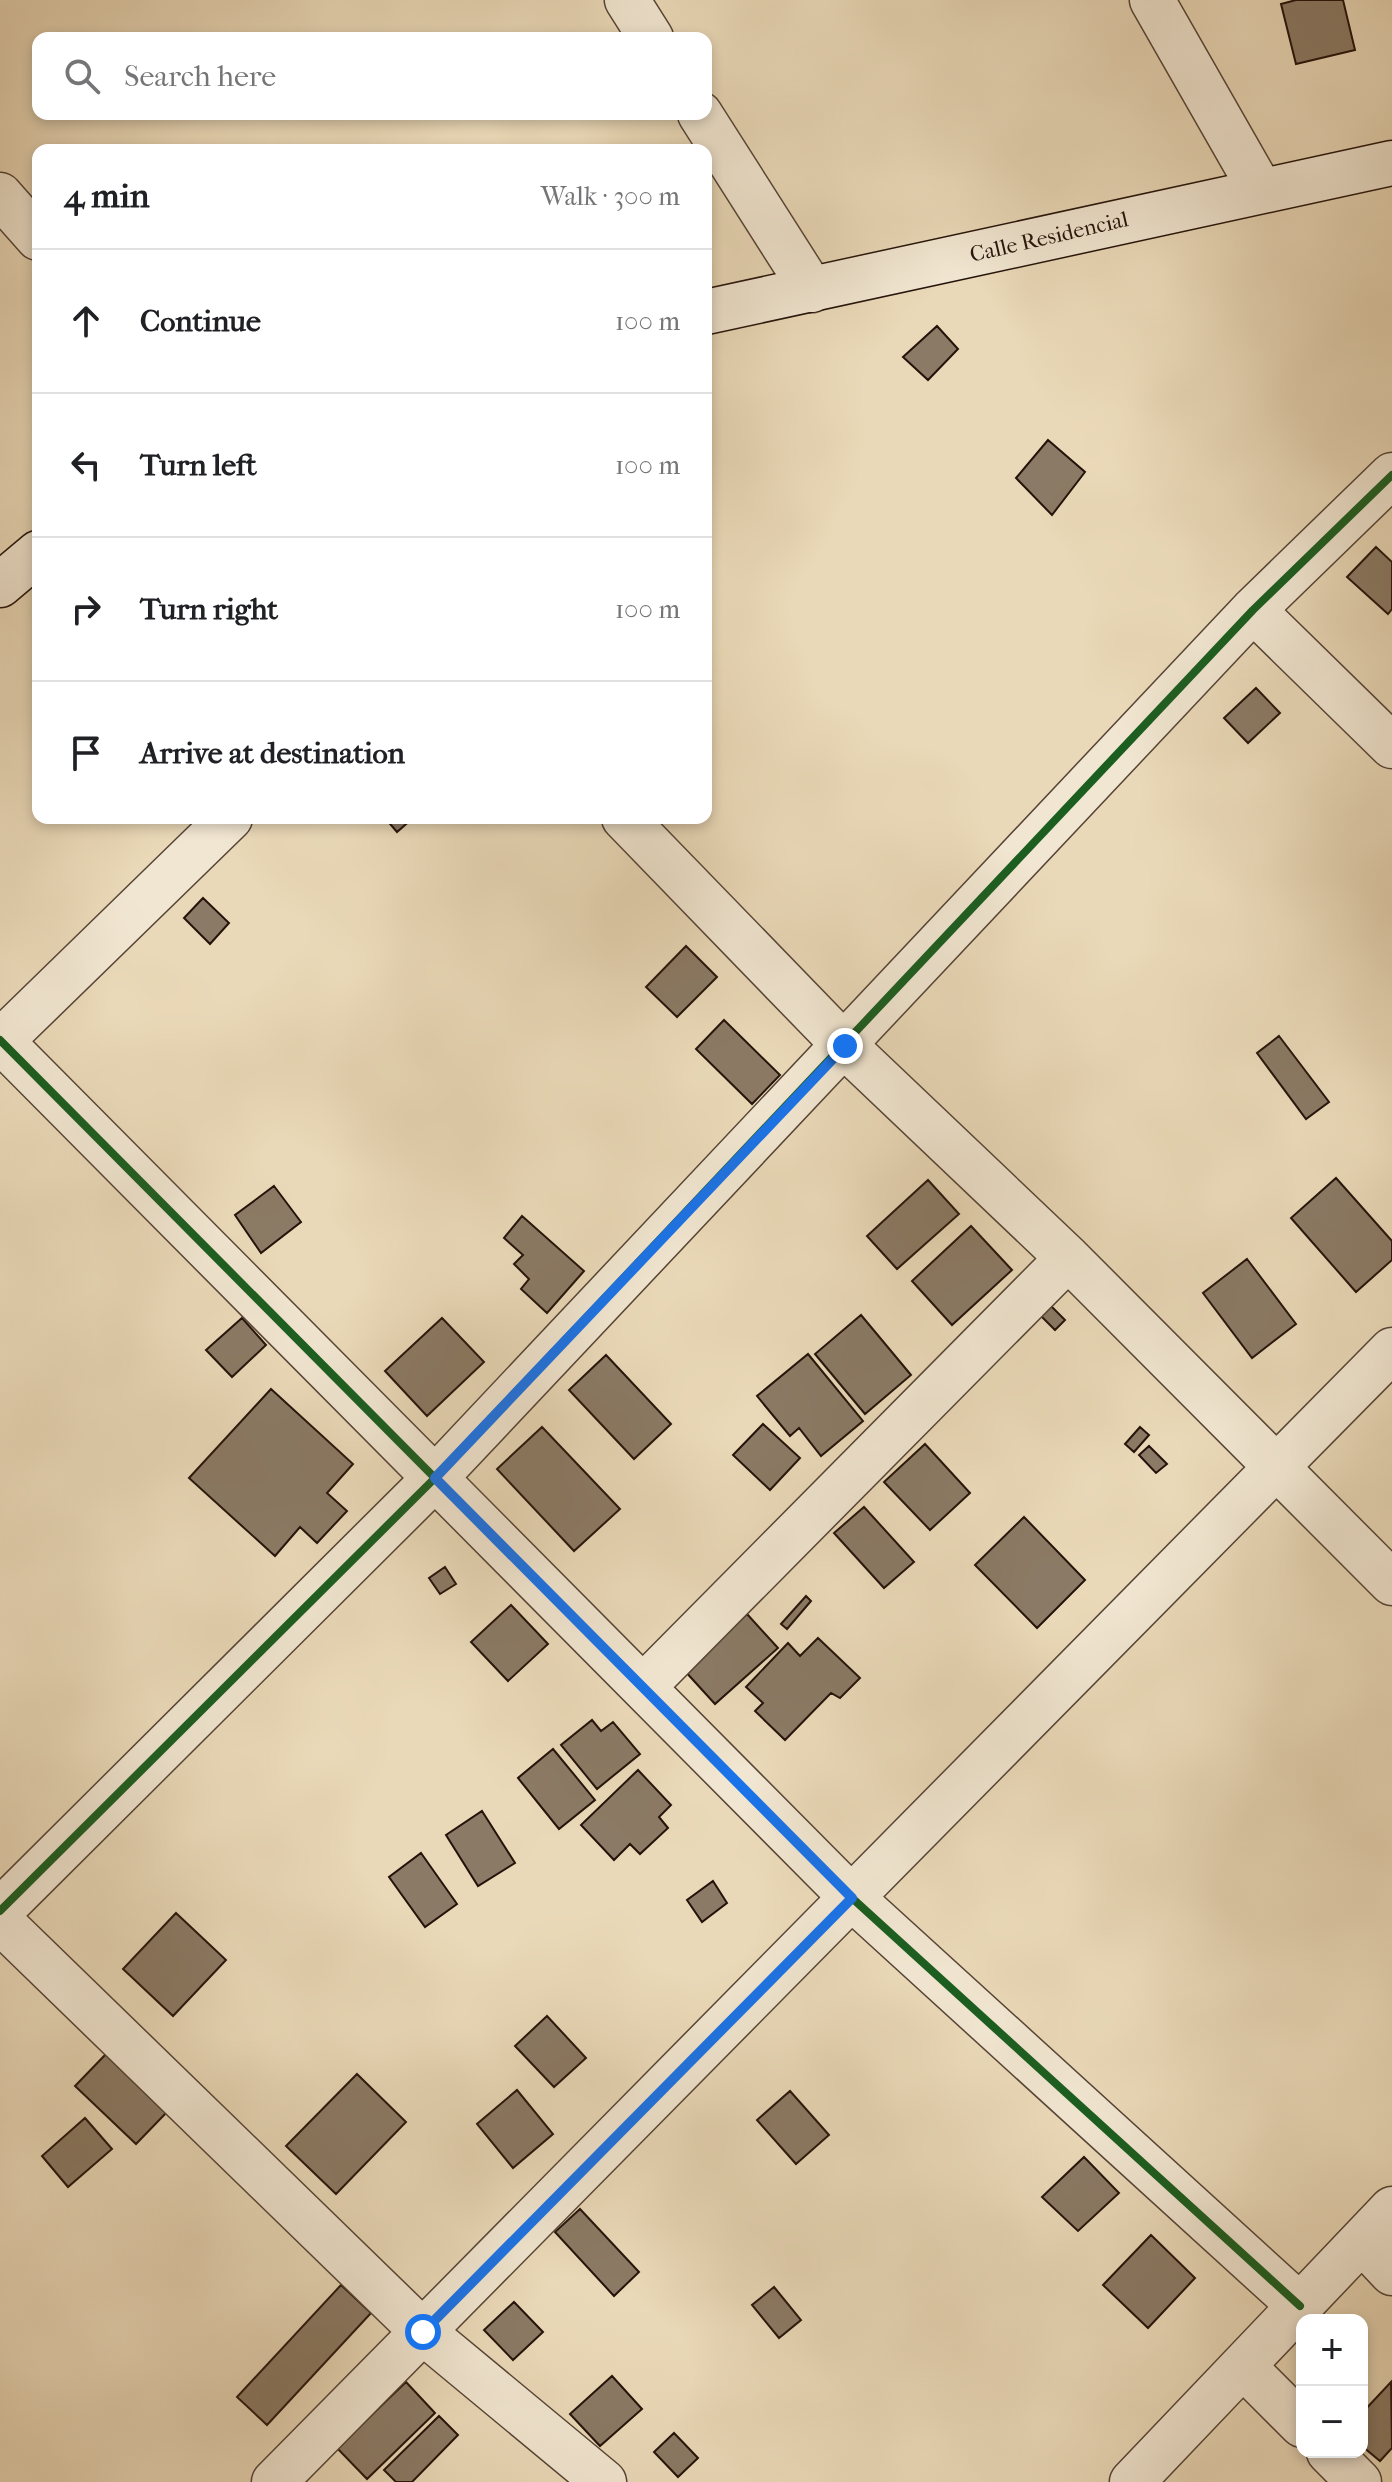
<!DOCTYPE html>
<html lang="en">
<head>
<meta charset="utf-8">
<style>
  body { margin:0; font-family:"IM FELL French Canon",serif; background:#f6f6f6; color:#202124 }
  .controls { position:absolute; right:24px; bottom:24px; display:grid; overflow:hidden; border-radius:16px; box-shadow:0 4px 12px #0003 }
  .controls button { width:72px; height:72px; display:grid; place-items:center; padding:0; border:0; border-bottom:2px solid #e0e0e0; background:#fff; color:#202124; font:40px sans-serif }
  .stop { position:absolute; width:24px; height:24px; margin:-18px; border:6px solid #1a73e8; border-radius:50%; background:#fff }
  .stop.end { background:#1a73e8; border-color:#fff; box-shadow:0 2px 8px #0008 }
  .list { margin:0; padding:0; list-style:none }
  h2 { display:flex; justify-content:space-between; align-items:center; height:104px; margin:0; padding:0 32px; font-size:34px }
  h2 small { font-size:26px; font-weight:400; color:#757577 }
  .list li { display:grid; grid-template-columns:52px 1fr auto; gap:24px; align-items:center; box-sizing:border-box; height:144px; padding:0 32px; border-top:2px solid #e0e0e0 }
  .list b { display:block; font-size:30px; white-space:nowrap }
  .list em { font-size:26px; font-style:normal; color:#757577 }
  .icon { flex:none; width:44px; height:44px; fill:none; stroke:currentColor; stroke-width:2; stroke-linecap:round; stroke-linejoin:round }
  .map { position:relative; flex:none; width:1392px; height:2482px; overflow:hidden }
  .search { position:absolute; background:#fff; box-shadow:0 4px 12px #0003; left:32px; top:32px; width:680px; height:88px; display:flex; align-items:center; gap:20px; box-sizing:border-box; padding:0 28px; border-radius:16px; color:#757577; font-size:30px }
  .panel { position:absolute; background:#fff; box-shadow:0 4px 12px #0003; left:32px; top:144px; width:680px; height:680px; border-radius:16px }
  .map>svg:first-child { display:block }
</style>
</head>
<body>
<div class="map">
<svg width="1392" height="2482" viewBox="0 0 1392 2482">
  <rect width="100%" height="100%" fill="#ead9b8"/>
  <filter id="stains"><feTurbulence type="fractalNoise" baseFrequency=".0025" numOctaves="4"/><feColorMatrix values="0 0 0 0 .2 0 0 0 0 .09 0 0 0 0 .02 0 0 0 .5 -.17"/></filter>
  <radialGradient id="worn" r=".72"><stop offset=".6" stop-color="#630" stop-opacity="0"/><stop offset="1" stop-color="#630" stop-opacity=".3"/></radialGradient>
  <path fill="#8b7a65" stroke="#25130b" stroke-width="2" d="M 1296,0 L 1343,0 L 1355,50 L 1296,64 L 1281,4 Z
    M 937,326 L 958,349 L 928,380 L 903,357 Z
    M 1048,440 L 1085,472 L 1052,515 L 1016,478 Z
    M 1376,547 L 1392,562 L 1392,609 L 1388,614 L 1347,577 Z
    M 1256,688 L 1280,713 L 1248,743 L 1224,718 Z
    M 385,818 L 413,818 L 397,832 Z
    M 203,898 L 229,923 L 210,944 L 184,918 Z
    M 686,946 L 717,977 L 677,1017 L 646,987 Z
    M 724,1020 L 780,1075 L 752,1104 L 696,1049 Z
    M 1279,1036 L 1329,1102 L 1306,1119 L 1257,1053 Z
    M 1336,1178 L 1392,1241 L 1392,1260 L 1356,1292 L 1291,1218 Z
    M 928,1180 L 959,1214 L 897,1269 L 867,1236 Z
    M 274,1186 L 301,1222 L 261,1253 L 235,1215 Z
    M 522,1216 L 584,1271 L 547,1313 L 521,1289 L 529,1279 L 514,1264 L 523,1255 L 504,1238 Z
    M 971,1226 L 1012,1270 L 952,1325 L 912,1281 Z
    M 1247,1259 L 1296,1324 L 1252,1358 L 1203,1293 Z
    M 1051,1306 L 1065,1320 L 1055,1330 L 1041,1316 Z
    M 861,1315 L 911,1375 L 865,1414 L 815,1354 Z
    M 242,1318 L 266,1345 L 232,1377 L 206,1350 Z
    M 442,1318 L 484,1362 L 427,1416 L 385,1371 Z
    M 808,1354 L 863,1421 L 821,1456 L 799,1428 L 790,1436 L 757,1396 Z
    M 606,1355 L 671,1424 L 634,1459 L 569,1390 Z
    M 271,1389 L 353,1464 L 327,1493 L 347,1511 L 317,1543 L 300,1527 L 275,1556 L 189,1478 Z
    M 763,1424 L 800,1458 L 770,1490 L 733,1455 Z
    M 542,1427 L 620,1509 L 574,1551 L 497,1469 Z
    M 1140,1427 L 1149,1435 L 1134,1452 L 1125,1444 Z
    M 925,1444 L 970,1493 L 930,1530 L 884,1482 Z
    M 1149,1446 L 1167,1464 L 1156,1473 L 1139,1455 Z
    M 864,1507 L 914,1562 L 884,1588 L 834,1533 Z
    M 1024,1517 L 1085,1580 L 1037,1628 L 975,1565 Z
    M 445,1567 L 456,1584 L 440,1594 L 429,1578 Z
    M 806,1596 L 811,1601 L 787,1629 L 781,1624 Z
    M 511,1605 L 548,1644 L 508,1681 L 471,1642 Z
    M 747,1614 L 778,1648 L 715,1704 L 684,1670 Z
    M 818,1638 L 860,1678 L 840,1698 L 831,1693 L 785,1740 L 755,1711 L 763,1703 L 746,1687 L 788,1643 L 800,1656 Z
    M 592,1720 L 601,1731 L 613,1722 L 640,1754 L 597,1789 L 561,1745 Z
    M 553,1749 L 595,1800 L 559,1829 L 518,1778 Z
    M 638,1770 L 671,1805 L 659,1817 L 668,1828 L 640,1854 L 630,1844 L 614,1860 L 581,1825 Z
    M 482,1811 L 515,1863 L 478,1886 L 446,1835 Z
    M 421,1853 L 457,1904 L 425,1927 L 389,1877 Z
    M 713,1881 L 727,1903 L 702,1922 L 687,1900 Z
    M 176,1913 L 226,1960 L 173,2016 L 123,1969 Z
    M 547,2016 L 586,2058 L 554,2087 L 515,2046 Z
    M 106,2054 L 167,2112 L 136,2144 L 75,2086 Z
    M 357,2074 L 406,2122 L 336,2194 L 286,2146 Z
    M 517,2090 L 553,2134 L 513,2168 L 477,2124 Z
    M 790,2091 L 829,2135 L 796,2164 L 757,2120 Z
    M 85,2118 L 112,2149 L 68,2187 L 42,2156 Z
    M 1084,2157 L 1119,2193 L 1078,2231 L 1042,2197 Z
    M 580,2209 L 639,2272 L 614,2296 L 555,2232 Z
    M 1151,2235 L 1195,2278 L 1148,2328 L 1103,2285 Z
    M 341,2285 L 371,2313 L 267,2425 L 237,2397 Z
    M 774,2287 L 801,2320 L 779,2338 L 752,2305 Z
    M 514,2302 L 543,2332 L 513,2360 L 484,2330 Z
    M 612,2376 L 642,2409 L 600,2446 L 570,2414 Z
    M 406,2382 L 435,2413 L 367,2479 L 337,2448 Z
    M 1391,2382 L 1392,2448 L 1380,2461 L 1362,2446 L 1362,2413 Z
    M 439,2416 L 458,2435 L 412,2482 L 396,2482 L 384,2470 Z
    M 674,2433 L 698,2458 L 678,2477 L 654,2452 Z"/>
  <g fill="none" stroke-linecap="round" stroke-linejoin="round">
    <g stroke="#564436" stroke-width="47">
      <path id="street" d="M 627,0 L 651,38
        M 1152,0 L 1260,189
        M 700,114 L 812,290
        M 0,195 L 38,238
        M 1253,610 L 1392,746
        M 624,818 L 845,1046 L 1068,1258 L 1392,1583
        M 0,1040 L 852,1898 L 1300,2306
        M 0,1042 L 230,818
        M 643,1687 L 1068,1258
        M 0,1911 L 435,1478 L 1253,610 L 1392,475
        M 0,1921 L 423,2332 L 604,2482
        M 1362,2241 L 1392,2273
        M 1243,2366 L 1302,2425
        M 1329,2452 L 1359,2482
        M 274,2482 L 1392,1350
        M 1132,2482 L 1392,2209"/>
    </g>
    <g stroke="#25130b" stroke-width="47">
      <path id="secondary" d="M 706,312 L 1392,163
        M 0,585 L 38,553"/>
    </g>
    <use href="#street" stroke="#f1e6d1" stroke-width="44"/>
    <use href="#secondary" stroke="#f1e6d1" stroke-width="44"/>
    <g stroke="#f1e6d1" stroke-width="13">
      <path id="cycleway" d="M 0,1040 L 852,1898 L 1300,2306
        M 0,1911 L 435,1478 L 1253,610 L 1392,475"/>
    </g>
    <use href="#cycleway" stroke="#1b5e20" stroke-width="8"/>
  </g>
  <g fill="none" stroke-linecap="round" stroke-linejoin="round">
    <path stroke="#1a73e8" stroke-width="10" d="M 423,2332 L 852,1898 L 435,1478 L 845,1046"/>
  </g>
  <g text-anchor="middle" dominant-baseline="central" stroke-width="6" stroke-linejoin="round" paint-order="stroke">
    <g font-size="22" fill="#25130b" stroke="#f1e6d1">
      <text transform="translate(1049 237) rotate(-13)">Calle Residencial</text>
    </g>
  </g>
  <rect width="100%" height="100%" filter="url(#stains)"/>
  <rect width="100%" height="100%" fill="url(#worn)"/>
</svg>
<div class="controls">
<button>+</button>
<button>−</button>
</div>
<div class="stop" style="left:423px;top:2332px"></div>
<div class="stop end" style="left:845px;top:1046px"></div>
<div class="search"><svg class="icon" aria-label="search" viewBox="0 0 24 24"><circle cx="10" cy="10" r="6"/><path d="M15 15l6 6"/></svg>Search here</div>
<section class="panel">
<h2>4 min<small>Walk · 300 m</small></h2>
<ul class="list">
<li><svg class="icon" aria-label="ahead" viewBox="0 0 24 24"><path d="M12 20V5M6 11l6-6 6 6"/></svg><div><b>Continue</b></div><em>100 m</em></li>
<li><svg class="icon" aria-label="left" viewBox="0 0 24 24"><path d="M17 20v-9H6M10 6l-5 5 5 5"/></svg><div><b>Turn left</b></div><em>100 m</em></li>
<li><svg class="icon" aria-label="right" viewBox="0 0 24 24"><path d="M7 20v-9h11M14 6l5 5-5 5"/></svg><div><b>Turn right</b></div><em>100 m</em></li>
<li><svg class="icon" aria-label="arrive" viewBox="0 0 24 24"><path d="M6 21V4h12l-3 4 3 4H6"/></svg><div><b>Arrive at destination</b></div></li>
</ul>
</section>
</div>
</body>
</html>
